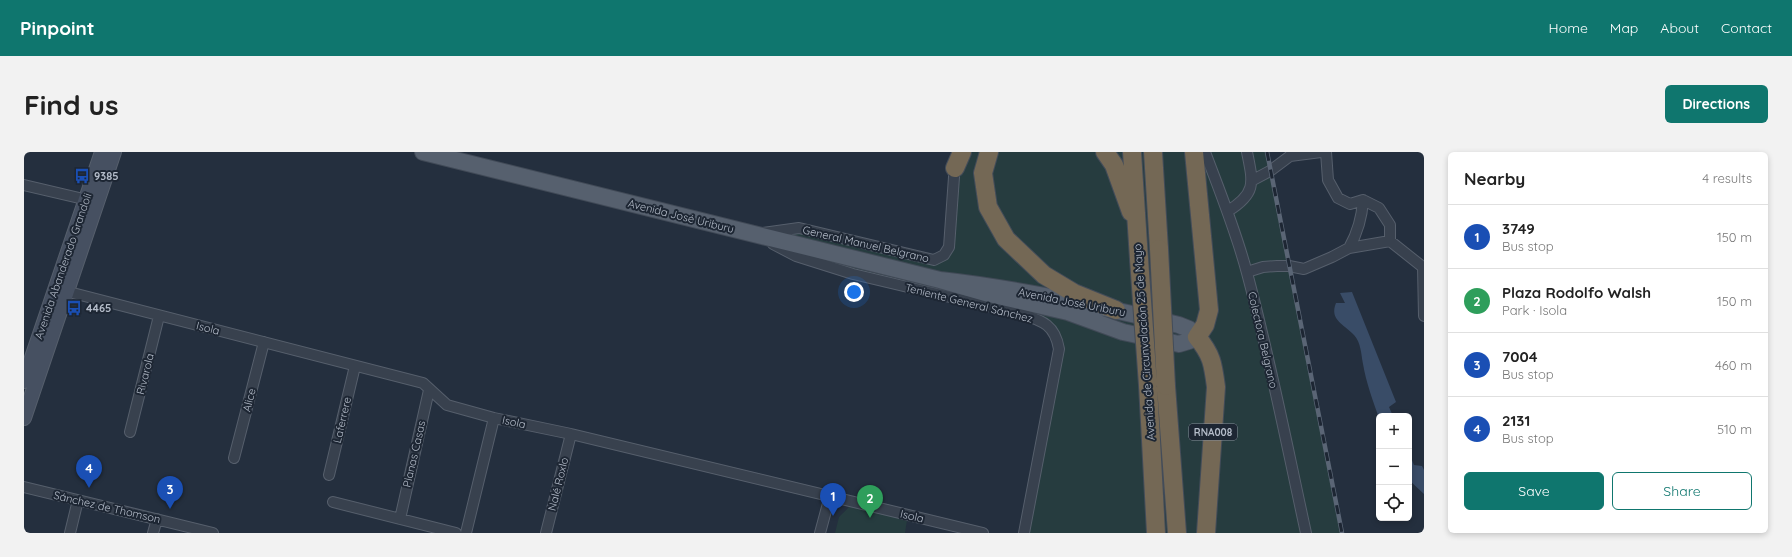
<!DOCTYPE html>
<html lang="en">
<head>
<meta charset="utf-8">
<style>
  body { margin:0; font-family:Quicksand,sans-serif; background:#f2f2f2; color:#222 }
  .controls { position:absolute; right:12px; bottom:12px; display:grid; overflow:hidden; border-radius:6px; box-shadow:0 2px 6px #0003 }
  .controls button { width:36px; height:36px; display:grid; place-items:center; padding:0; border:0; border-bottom:1px solid #e0e0e0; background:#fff; color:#222; font:20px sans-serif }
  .you { position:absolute; left:830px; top:140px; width:14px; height:14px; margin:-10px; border:3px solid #fff; border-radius:50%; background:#1a73e8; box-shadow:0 0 0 6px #1a73e833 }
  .badge { display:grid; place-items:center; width:26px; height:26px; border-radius:50%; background:#0f766e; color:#fff; font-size:13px; font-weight:700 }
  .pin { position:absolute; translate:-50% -33px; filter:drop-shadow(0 1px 2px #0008) }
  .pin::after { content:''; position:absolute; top:21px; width:14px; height:12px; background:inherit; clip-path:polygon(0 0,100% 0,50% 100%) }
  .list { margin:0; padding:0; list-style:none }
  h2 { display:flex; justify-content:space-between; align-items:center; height:52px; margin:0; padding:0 16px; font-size:17px }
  h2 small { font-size:13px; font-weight:400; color:#767676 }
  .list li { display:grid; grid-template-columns:26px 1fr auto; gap:12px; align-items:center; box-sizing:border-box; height:64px; padding:0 16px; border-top:1px solid #e0e0e0 }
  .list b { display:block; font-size:15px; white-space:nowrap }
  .list p { margin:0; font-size:13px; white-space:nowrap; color:#767676 }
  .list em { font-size:13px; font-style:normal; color:#767676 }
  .actions { display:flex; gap:8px; padding:12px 16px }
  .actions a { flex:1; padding:9px 0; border:1px solid #0f766e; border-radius:6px; text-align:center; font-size:14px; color:#0f766e }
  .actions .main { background:#0f766e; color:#fff }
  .icon { flex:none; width:22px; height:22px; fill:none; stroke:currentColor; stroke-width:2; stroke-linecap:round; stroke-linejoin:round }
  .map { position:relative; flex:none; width:1400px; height:381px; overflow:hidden; border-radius:6px }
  header { display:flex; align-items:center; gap:24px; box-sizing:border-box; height:56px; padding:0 20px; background:#0f766e; color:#fff }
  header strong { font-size:19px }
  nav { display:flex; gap:22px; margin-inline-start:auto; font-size:14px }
  .intro { display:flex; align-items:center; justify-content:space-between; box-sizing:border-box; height:96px; padding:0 24px }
  h1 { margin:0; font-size:28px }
  .button { padding:10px 18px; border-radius:6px; background:#0f766e; color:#fff; font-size:14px; font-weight:700 }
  main { display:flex; gap:24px; padding:0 24px }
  aside { flex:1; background:#fff; border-radius:6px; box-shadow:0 2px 6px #0003 }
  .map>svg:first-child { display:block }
</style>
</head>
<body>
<header>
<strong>Pinpoint</strong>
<nav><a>Home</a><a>Map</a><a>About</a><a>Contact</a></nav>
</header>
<div class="intro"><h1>Find us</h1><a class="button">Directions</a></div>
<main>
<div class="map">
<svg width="1400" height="381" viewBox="0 0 1400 381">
  <rect width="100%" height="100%" fill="#242f3e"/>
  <path fill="#263c3f" d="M 932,0 L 1243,0 L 1318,381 L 1000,381 L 1033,187 L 1012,167 L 829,122 L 731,82 L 775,76 L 910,108 L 920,103 Z
    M 826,354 L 883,368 L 881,381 L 811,381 L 815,365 Z"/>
  <path fill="#394c67" d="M 1328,140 L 1372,250 L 1365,255 L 1369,264 L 1355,264 L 1355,266 C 1349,249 1342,230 1339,212 C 1337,201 1337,191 1330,183 C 1320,172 1305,168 1312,151 L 1321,151 L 1316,141 Z
    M 1385,301 L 1390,313 L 1398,314 L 1400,318 L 1400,342 L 1385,328 Z"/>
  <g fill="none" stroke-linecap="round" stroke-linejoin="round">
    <g stroke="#565f6c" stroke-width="12">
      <path id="street" d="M 1181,0 C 1196,40 1212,79 1223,121 C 1246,206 1263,294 1282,381
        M 1302,0 L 1304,28 L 1314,46 L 1326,52 L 1339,48 L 1355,56 L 1366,73 L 1366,89
        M 1266,4 L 1297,0
        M 1229,28 L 1246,19 L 1266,4 L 1268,0
        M 0,33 L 68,49
        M 1204,59 C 1233,41 1229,30 1223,0
        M 739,81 L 775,76 L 910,108 L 920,103 L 925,95 L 931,11
        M 749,92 L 772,104 L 829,122 L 998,162 C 1019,169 1031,173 1035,197 L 1000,381
        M 1325,96 C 1334,80 1338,66 1339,48
        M 1399,115 L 1400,164
        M 1223,120 L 1239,115 L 1253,114 L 1265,114 L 1280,117 L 1308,105 L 1325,96 L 1366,89 L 1400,116
        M 37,138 L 399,231 L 423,253 L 470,266 L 547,282 L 959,381
        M 106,280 L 135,164
        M 210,306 L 240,190
        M 305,323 L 331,214
        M 0,335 L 189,381
        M 309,350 L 432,381
        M 376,367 L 405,238
        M 46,381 L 54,348
        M 129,381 L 133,367
        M 442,381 L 470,266
        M 522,381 L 547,282
        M 796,381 L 806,344"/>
    </g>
    <g stroke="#565f6c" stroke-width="16">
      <path id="secondary" d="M 0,229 L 78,0
        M 0,266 L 90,0"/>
    </g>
    <g stroke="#414a57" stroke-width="18">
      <path id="primary" d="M 399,0 L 916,128 L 965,142 L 1044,160 L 1099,180 L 1155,192 L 1165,189 L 1173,185 L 1165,177 L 1155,173 C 1076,154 997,137 916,128"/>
    </g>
    <g stroke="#434c59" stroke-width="20">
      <path id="highway" d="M 965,0 L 959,21 L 964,55 L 982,87 L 1020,123 L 1050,141 L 1092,158
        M 1081,0 L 1090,13 L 1107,60
        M 1108,0 L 1115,107
        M 1129,0 L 1135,97
        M 1170,0 L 1185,158 L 1181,173 L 1173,185 C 1188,203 1189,212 1192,235 L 1182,381
        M 931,16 L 938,0
        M 1124,233 L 1132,381
        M 1142,234 L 1153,381"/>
    </g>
    <use href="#street" stroke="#38414e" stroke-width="10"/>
    <use href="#secondary" stroke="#465061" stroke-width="14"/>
    <use href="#primary" stroke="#56606e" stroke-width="16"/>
    <use href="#highway" stroke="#746855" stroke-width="18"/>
    <g stroke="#5a6575" stroke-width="4.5">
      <path id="rail" d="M 1243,0 L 1318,381"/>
    </g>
    <use href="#rail" stroke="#1d2633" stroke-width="3" stroke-dasharray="9" stroke-linecap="butt"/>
    <g stroke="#434c59" stroke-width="20" stroke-linecap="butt">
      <path id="highway-bridge" d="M 1135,97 L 1142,234
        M 1115,107 L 1124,233"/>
    </g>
    <use href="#highway-bridge" stroke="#746855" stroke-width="18"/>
  </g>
  <defs>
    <g id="bus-bare" transform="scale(1.2)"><path d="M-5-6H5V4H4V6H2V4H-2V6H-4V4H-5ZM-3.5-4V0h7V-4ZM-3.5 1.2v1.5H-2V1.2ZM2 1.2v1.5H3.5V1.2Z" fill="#1a4fb4" stroke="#1d2633" stroke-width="2.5" paint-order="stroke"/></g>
  </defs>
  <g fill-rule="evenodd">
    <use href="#bus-bare" x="58" y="24"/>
    <use href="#bus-bare" x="50" y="156"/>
  </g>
  <g text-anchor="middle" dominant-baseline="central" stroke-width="4" stroke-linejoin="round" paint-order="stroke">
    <rect fill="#1d2633" stroke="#878f9c" stroke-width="1" x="1165" y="272" width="48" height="16" rx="3"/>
    <g font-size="10" font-weight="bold" fill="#b4bcc9">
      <text x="1189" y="280">RNA008</text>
    </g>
    <g font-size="11" font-weight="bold" fill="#b4bcc9" stroke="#1d2633" text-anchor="start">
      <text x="70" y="24">9385</text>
      <text x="62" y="156">4465</text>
    </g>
    <g font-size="11" fill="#b4bcc9" stroke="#1d2633">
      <text transform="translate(657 64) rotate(14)">Avenida José Uriburu</text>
      <text transform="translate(842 92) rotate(13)">General Manuel Belgrano</text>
      <text transform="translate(39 114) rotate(-71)">Avenida Abanderado Grandoli</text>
      <text transform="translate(1048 150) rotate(11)">Avenida José Uriburu</text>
      <text transform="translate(945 151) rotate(14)">Teniente General Sánchez</text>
      <text transform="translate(184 176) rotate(14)">Isola</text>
      <text transform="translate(1239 188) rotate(77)">Colectora Belgrano</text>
      <text transform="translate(1120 190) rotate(-94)">Avenida de Circunvalación 25 de Mayo</text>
      <text transform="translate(121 222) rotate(-76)">Rivarola</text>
      <text transform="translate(225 248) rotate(-76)">Alice</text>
      <text transform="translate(318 268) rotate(-77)">Laferrere</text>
      <text transform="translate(490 270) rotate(12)">Isola</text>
      <text transform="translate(390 302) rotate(-77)">Planas Casas</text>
      <text transform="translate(534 332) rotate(-76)">Nalé Roxlo</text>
      <text transform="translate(83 355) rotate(13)">Sánchez de Thomson</text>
      <text transform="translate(888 364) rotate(13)">Isola</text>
    </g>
  </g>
</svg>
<div class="controls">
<button>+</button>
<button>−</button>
<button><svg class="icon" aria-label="locate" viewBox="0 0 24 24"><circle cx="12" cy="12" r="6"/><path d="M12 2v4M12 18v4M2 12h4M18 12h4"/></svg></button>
</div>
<div class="you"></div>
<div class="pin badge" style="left:809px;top:364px;background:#1a4fb4">1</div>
<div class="pin badge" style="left:846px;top:366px;background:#2e9e5b">2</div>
<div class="pin badge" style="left:146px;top:357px;background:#1a4fb4">3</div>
<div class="pin badge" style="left:65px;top:336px;background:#1a4fb4">4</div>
</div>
<aside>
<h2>Nearby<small>4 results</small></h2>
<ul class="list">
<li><span class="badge" style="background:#1a4fb4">1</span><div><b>3749</b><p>Bus stop</p></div><em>150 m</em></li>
<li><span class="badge" style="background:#2e9e5b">2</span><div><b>Plaza Rodolfo Walsh</b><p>Park · Isola</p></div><em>150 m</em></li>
<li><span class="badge" style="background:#1a4fb4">3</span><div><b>7004</b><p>Bus stop</p></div><em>460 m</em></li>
<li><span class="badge" style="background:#1a4fb4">4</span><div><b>2131</b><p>Bus stop</p></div><em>510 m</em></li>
</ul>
<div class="actions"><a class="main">Save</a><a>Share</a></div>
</aside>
</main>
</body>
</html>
